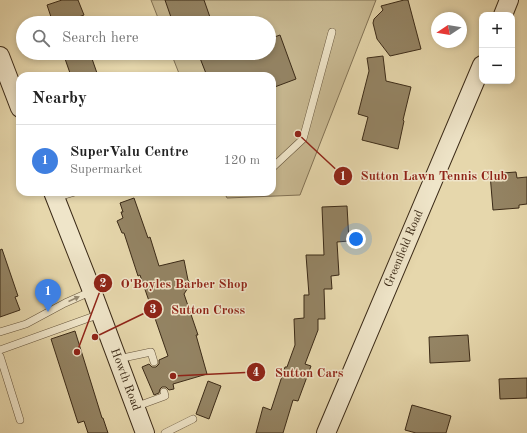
<!DOCTYPE html>
<html lang="en">
<head>
<meta charset="utf-8">
<style>
  body { margin:0; font-family:"Old Standard TT",serif; background:#f6f6f6; color:#222 }
  .controls { position:absolute; right:12px; top:12px; display:grid; overflow:hidden; border-radius:8px; box-shadow:0 2px 6px #0003 }
  .controls button { width:36px; height:36px; display:grid; place-items:center; padding:0; border:0; border-bottom:1px solid #e0e0e0; background:#fff; color:#222; font:20px sans-serif }
  .compass { position:absolute; left:431px; top:12px; width:36px; height:36px; border-radius:50%; background:#fff; box-shadow:0 2px 6px #0003; rotate:258deg }
  .you { position:absolute; left:356px; top:239px; width:14px; height:14px; margin:-10px; border:3px solid #fff; border-radius:50%; background:#1a73e8; box-shadow:0 0 0 6px #1a73e833 }
  .badge { display:grid; place-items:center; width:26px; height:26px; border-radius:50%; background:#d93025; color:#fff; font-size:13px; font-weight:700 }
  .pin { position:absolute; translate:-50% -33px; filter:drop-shadow(0 1px 2px #0008) }
  .pin::after { content:''; position:absolute; top:21px; width:14px; height:12px; background:inherit; clip-path:polygon(0 0,100% 0,50% 100%) }
  .list { margin:0; padding:0; list-style:none }
  h2 { display:flex; justify-content:space-between; align-items:center; height:52px; margin:0; padding:0 16px; font-size:17px }
  h2 small { font-size:13px; font-weight:400; color:#767676 }
  .list li { display:grid; grid-template-columns:26px 1fr auto; gap:12px; align-items:center; box-sizing:border-box; height:72px; padding:0 16px; border-top:1px solid #e0e0e0 }
  .list b { display:block; font-size:15px; white-space:nowrap }
  .list p { margin:0; font-size:13px; white-space:nowrap; color:#767676 }
  .list em { font-size:13px; font-style:normal; color:#767676 }
  .icon { flex:none; width:22px; height:22px; fill:none; stroke:currentColor; stroke-width:2; stroke-linecap:round; stroke-linejoin:round }
  .map { position:relative; flex:none; width:527px; height:433px; overflow:hidden }
  .search { position:absolute; background:#fff; box-shadow:0 2px 6px #0003; left:16px; top:16px; width:260px; height:44px; display:flex; align-items:center; gap:10px; box-sizing:border-box; padding:0 14px; border-radius:22px; color:#767676; font-size:15px }
  .panel { position:absolute; background:#fff; box-shadow:0 2px 6px #0003; left:16px; top:72px; width:260px; height:124px; border-radius:12px }
  .map>svg:first-child { display:block }
</style>
</head>
<body>
<div class="map">
<svg width="527" height="433" viewBox="0 0 527 433">
  <rect width="100%" height="100%" fill="#e6d7ac"/>
  <filter id="stains"><feTurbulence type="fractalNoise" baseFrequency=".005" numOctaves="4"/><feColorMatrix values="0 0 0 0 .2 0 0 0 0 .09 0 0 0 0 .02 0 0 0 .5 -.17"/></filter>
  <radialGradient id="worn" r=".72"><stop offset=".6" stop-color="#630" stop-opacity="0"/><stop offset="1" stop-color="#630" stop-opacity=".3"/></radialGradient>
  <path fill="#c9ba93" stroke="#827255" d="M 151,0 L 376,0 L 300,195 L 227,198 L 224,192 L 272,192 L 272,76 L 180,76 L 171,53 L 269,53 L 269,23 L 160,23 Z"/>
  <path fill="#948464" stroke="#3b2a17" d="M 62,0 L 78,0 L 84,15 L 76,18 L 77,23 L 53,23 L 47,5 Z
    M 165,0 L 204,0 L 212,23 L 173,23 Z
    M 404,0 L 408,0 L 421,49 L 390,56 L 377,39 L 373,23 L 374,19 L 383,10 L 381,6 Z
    M 280,35 L 296,79 L 272,88 L 272,76 L 207,76 L 198,53 L 269,53 L 269,39 Z
    M 63,53 L 90,53 L 98,76 L 71,76 Z
    M 383,56 L 386,81 L 411,87 L 403,120 L 404,121 L 398,149 L 362,140 L 368,117 L 358,114 L 369,71 L 367,58 Z
    M 516,172 L 517,178 L 527,177 L 527,204 L 519,205 L 519,208 L 493,210 L 490,174 Z
    M 134,198 L 148,238 L 150,237 L 159,266 L 184,260 L 188,280 L 191,283 L 184,294 L 198,335 L 196,335 L 207,374 L 173,384 L 174,389 L 169,390 L 166,387 L 162,387 L 160,389 L 159,393 L 154,395 L 142,367 L 149,364 L 152,367 L 156,367 L 159,364 L 159,360 L 168,356 L 140,275 L 138,276 L 124,233 L 122,233 L 117,221 L 123,218 L 121,212 L 123,212 L 120,203 Z
    M 347,206 L 349,241 L 337,242 L 339,275 L 331,276 L 332,289 L 324,289 L 325,319 L 318,319 L 318,330 L 305,364 L 311,366 L 298,401 L 293,400 L 283,433 L 256,433 L 263,407 L 271,410 L 285,367 L 287,367 L 295,345 L 294,319 L 304,318 L 304,295 L 309,295 L 306,255 L 324,255 L 322,207 Z
    M 2,249 L 18,296 L 15,297 L 20,310 L 0,317 L 0,250 Z
    M 75,331 L 102,418 L 103,418 L 108,433 L 88,433 L 84,421 L 78,423 L 51,339 Z
    M 468,335 L 470,361 L 430,363 L 429,337 Z
    M 527,378 L 527,398 L 500,399 L 499,379 Z
    M 208,381 L 221,386 L 209,419 L 196,414 Z
    M 412,405 L 451,416 L 446,433 L 416,433 L 405,430 Z"/>
  <g fill="none" stroke-linecap="round" stroke-linejoin="round">
    <g stroke="#66553c" stroke-width="8">
      <path id="lane" d="M 272,168 L 303,139 L 332,32
        M 55,198 L 75,192
        M 0,332 L 26,324 L 65,303 L 92,291
        M 0,350 L 100,314
        M 0,356 L 20,420
        M 118,359 L 151,352 L 154,362
        M 135,407 L 165,396 L 164,392
        M 165,433 L 193,419"/>
    </g>
    <g stroke="#3b2a17" stroke-width="20">
      <g id="secondary">
        <path d="M 503,15 L 509,0"/>
        <path d="M 0,56 L 20,108"/>
        <path id="s1" d="M 53,192 L 92,291 L 145,433"/>
        <path id="s2" d="M 326,433 L 482,65"/>
      </g>
    </g>
    <use href="#lane" stroke="#efe5c9" stroke-width="7"/>
    <use href="#secondary" stroke="#efe5c9" stroke-width="18"/>
  </g>
  <defs><path id="oneway-solid" d="M-6-.8H1V-3.2L6.5 0L1 3.2V.8H-6Z"/></defs>
  <use fill="#958870" href="#oneway-solid" transform="translate(74 299) rotate(-24)"/>
  <g text-anchor="middle" dominant-baseline="central" stroke-width="3" stroke-linejoin="round" paint-order="stroke">
    <g font-size="12" fill="#3b2a17" stroke="#efe5c9">
      <text stroke="none"><textPath href="#s2" startOffset="200">Greenfield Road</textPath></text>
      <text stroke="none"><textPath href="#s1" startOffset="201">Howth Road</textPath></text>
    </g>
  </g>
  <path fill="none" stroke="#8f2418" stroke-width="1.5" d="M298 134L343 176M77 352L103 283M95 337L153 309M173 376L256 372"/>
  <g fill="#8f2418" stroke="#efe5c9" stroke-width="1.5">
    <circle cx="298" cy="134" r="4"/>
    <circle cx="77" cy="352" r="4"/>
    <circle cx="95" cy="337" r="4"/>
    <circle cx="173" cy="376" r="4"/>
    <circle cx="343" cy="176" r="10"/>
    <circle cx="103" cy="283" r="10"/>
    <circle cx="153" cy="309" r="10"/>
    <circle cx="256" cy="372" r="10"/>
  </g>
  <g font-size="12" text-anchor="middle" font-weight="bold" fill="#fff">
    <text x="343" y="180">1</text>
    <text x="103" y="287">2</text>
    <text x="153" y="313">3</text>
    <text x="256" y="376">4</text>
  </g>
  <g font-size="13" text-anchor="middle" font-weight="bold" fill="#8f2418" stroke="#efe5c9" stroke-width="3" stroke-linejoin="round" paint-order="stroke">
    <text x="434" y="180">Sutton Lawn Tennis Club</text>
    <text x="184" y="288">O'Boyles Barber Shop</text>
    <text x="208" y="314">Sutton Cross</text>
    <text x="309" y="377">Sutton Cars</text>
  </g>
  <rect width="100%" height="100%" filter="url(#stains)"/>
  <rect width="100%" height="100%" fill="url(#worn)"/>
</svg>
<div class="controls">
<button>+</button>
<button>−</button>
</div>
<svg class="compass" viewBox="-18 -18 36 36"><path d="M0-13l5 13h-10z" fill="#e53935"/><path d="M0 13l5-13h-10z" fill="#767676"/></svg>
<div class="you"></div>
<div class="pin badge" style="left:48px;top:312px;background:#3f7fe0">1</div>
<div class="search"><svg class="icon" aria-label="search" viewBox="0 0 24 24"><circle cx="10" cy="10" r="6"/><path d="M15 15l6 6"/></svg>Search here</div>
<section class="panel">
<h2>Nearby<small></small></h2>
<ul class="list">
<li><span class="badge" style="background:#3f7fe0">1</span><div><b>SuperValu Centre</b><p>Supermarket</p></div><em>120 m</em></li>
</ul>
</section>
</div>
</body>
</html>
